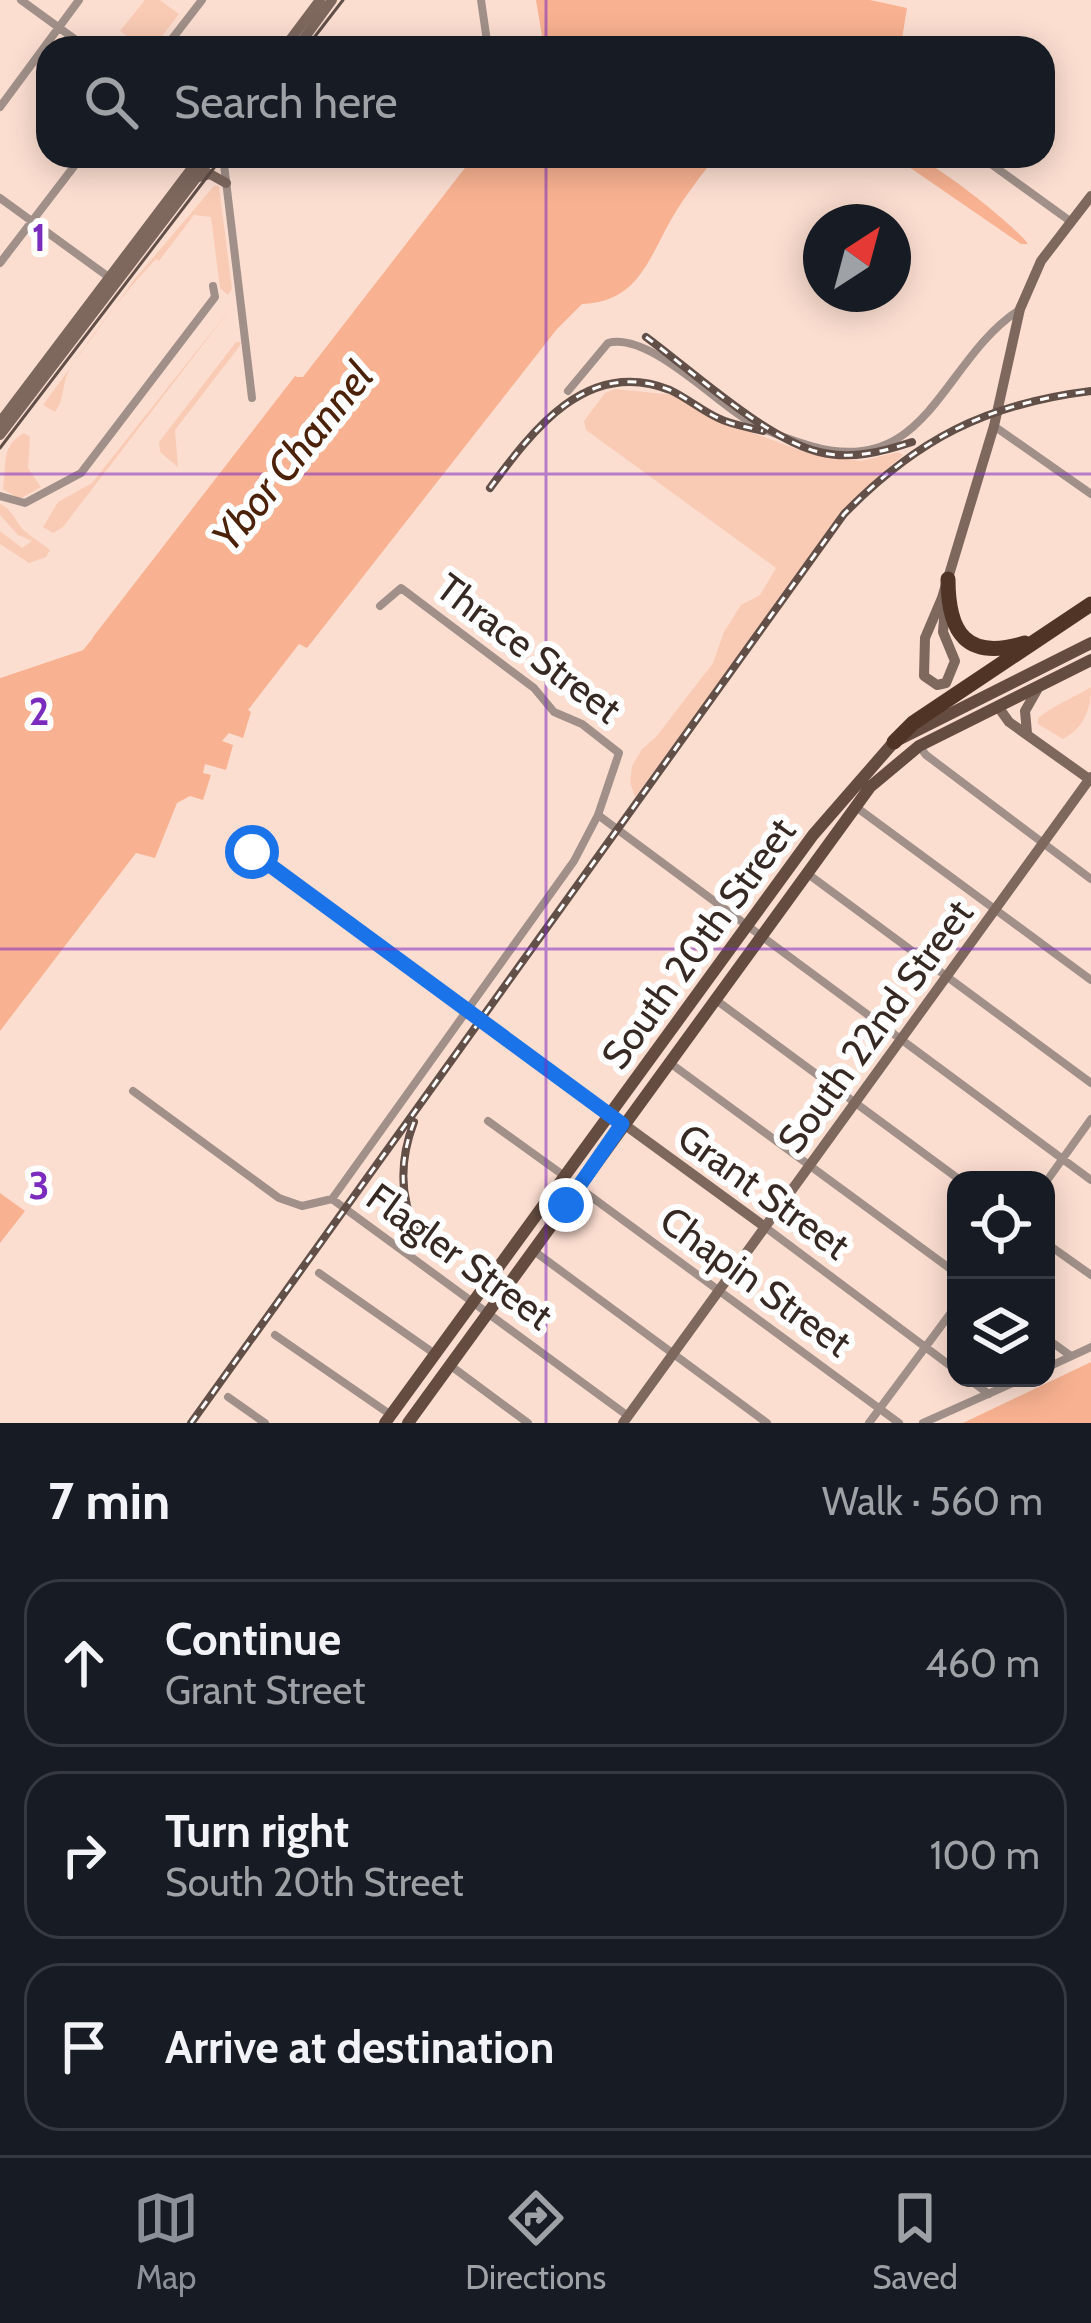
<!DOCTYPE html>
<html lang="en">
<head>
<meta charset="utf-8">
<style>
  body { margin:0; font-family:Cabin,sans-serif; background:#20242c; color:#f1f3f6 }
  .controls { position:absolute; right:36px; bottom:36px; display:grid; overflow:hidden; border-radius:24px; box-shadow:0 6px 30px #0003 }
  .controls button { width:108px; height:108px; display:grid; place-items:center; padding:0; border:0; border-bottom:3px solid #363941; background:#171b24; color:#f1f3f6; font:60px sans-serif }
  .compass { position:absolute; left:803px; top:204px; width:108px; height:108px; border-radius:50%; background:#171b24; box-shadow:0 6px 30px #0003; rotate:36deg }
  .stop { position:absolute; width:36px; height:36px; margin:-27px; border:9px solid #1a73e8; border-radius:50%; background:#fff }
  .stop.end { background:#1a73e8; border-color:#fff; box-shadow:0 3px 12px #0008 }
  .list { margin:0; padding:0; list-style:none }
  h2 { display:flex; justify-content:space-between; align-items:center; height:156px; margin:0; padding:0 48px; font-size:51px }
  h2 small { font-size:39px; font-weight:400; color:#9ea1a6 }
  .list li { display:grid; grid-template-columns:78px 1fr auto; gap:36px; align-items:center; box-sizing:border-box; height:168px; margin:0 24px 24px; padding:0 24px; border:3px solid #363941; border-radius:36px }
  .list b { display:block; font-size:45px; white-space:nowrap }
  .list p { margin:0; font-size:39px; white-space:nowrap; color:#9ea1a6 }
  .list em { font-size:39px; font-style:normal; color:#9ea1a6 }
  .icon { flex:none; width:66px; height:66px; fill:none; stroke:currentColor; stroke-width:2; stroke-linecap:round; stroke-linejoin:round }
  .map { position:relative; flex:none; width:1091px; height:1423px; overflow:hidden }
  .search { position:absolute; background:#171b24; box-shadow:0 6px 30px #0003; left:36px; right:36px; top:36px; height:132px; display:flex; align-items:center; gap:30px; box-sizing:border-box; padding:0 42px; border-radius:36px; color:#9ea1a6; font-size:45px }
  .sheet { height:732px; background:#171b24 }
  nav { display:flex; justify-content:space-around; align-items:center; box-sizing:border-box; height:168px; border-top:3px solid #363941; background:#171b24; font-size:33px; color:#9ea1a6 }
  nav a { display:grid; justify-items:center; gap:6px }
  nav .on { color:#8c9099 }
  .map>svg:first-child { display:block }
</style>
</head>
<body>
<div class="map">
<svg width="1091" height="1423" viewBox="0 0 1091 1423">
  <rect width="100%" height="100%" fill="#fcded1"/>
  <path fill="#f9cbb5" d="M 145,0 L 160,0 L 179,14 L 153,48 L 143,48 L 120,31 Z
    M 214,186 L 219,186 L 232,289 L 228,295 L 220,288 L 211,217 L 194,215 L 159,261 L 156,259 C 125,292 95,330 71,367 C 61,382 66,397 55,412 L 43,405 L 134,280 Z
    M 234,304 L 63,527 L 53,533 L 43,527 L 58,502 L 92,483 Z
    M 236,342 L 241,342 L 239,347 L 175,430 L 178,467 L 160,452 L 159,442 Z
    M 615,389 L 674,395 L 707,416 L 808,453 L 861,461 L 898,452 L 903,455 L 863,491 L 815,551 L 635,797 L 630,782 L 632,766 L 642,749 L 656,737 L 713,663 L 724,632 L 741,605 L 760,595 L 776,568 L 586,430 L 584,421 L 605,393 Z
    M 24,433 L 30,437 L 28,468 L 41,487 L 20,499 L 3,489 C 7,465 0,446 24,433 Z
    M 0,504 C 14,510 15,523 26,532 C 34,539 42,543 50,550 L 46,557 L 29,563 L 0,544 L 0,531 L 22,548 L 32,541 L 18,535 L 0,515 Z
    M 1091,687 C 1091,709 1084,728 1063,739 L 1038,724 L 1038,718 C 1054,705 1073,698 1091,687 Z"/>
  <path fill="#f8b291" d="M 536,0 L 870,0 L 907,8 L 901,45 L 880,48 L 544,48 Z
    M 474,156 L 716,156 C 701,176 684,197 672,218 C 648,260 638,302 582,304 L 557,329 L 311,643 L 307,648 L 299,644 L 248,710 L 251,712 L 243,738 L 229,733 L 222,741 L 233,745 L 226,770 L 205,764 L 203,773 L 211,775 L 203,800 L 190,796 L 177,803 L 155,858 L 136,853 L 0,1031 L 0,678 L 83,650 L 295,376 L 303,377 Z
    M 893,156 C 900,156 906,155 913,156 C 932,160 1017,227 1028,244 L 1021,244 Z
    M 0,1193 L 25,1211 L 0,1243 Z
    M 1091,1362 L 1091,1423 L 963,1423 Z"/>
  <path fill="#fcded1" d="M 466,156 L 474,156 L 302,377 L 297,377 L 290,372 L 301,369 Z
    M 89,633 L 93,638 L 83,650 L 0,678 L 0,672 L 79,645 Z"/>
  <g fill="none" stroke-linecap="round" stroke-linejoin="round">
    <path stroke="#a09089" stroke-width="8" d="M 21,0 L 87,48
      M 481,0 L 488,48
      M 165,48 L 202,0
      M 0,107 L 79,0
      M 223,156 L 252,398
      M 980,156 L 1070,221
      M 0,198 L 110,278
      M 0,263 L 82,156
      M 568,391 L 608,343 C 649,332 715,402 750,422 C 768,432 791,440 811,446 C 928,480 942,360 1019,310
      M 994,426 L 1091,494
      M 0,496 L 25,503 L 81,473 L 215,297 L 213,286
      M 919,746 L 926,755 L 1091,879
      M 856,807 L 1091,980
      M 598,815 L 1091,1180
      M 246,847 L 386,953 L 610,1114
      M 808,874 L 1091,1083
      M 716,1000 L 960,1180
      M 670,1063 L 956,1273
      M 133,1091 L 279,1198 L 302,1206 L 332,1199 L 628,1416
      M 488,1121 L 563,1175
      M 1046,1182 L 1091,1119
      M 578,1187 L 899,1423
      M 332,1199 L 574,861 L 598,815 L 619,753 L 582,724 L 554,712 L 534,688 L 401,588 L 380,606
      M 765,1227 L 956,1370
      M 1046,1243 L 1091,1275
      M 534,1251 L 767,1423
      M 319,1273 L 435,1354
      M 275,1335 L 391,1415
      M 1046,1338 L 1071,1356
      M 451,1366 L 528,1423
      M 1046,1368 L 1091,1347
      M 967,1378 L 989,1394
      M 228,1397 L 265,1423
      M 869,1423 L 956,1306
      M 923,1423 L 1024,1378"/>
    <path stroke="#7e685e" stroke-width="10" d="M 284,48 L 320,0
      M 297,48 L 332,0
      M 199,177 L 210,174 L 226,183
      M 0,422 L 201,156
      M 0,435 L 213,156
      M 945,606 L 943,632 L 955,661 L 946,683 L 937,685 L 924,676 L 925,638 L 942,598 L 994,426 L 1020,309 L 1041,261 L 1091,196
      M 999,708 L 1009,722 L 1089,779
      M 1027,733 L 1025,711 L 1037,690
      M 610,1114 L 765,1227
      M 623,1423 L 1091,777"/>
    <path stroke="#654c40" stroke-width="12" d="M 385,1423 L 813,835 L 894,742 L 1091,643
      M 408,1423 L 870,787 L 919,746 L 1091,660"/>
    <path stroke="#503426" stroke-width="15" d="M 948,579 C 948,633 966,661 1025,643
      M 894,742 L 913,723 L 1091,604"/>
    <path stroke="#614f48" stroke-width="3" d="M 306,48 L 343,0
      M 0,448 L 223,156"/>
    <g stroke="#614f48" stroke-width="8">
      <path id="rail" d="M 646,337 C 692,371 766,439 819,452 C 851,460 882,452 912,442
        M 490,488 C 533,430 587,357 670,390 C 687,398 701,410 718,418 C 732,425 748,427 763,431
        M 414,1122 C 399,1161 399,1198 418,1235
        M 461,1275 L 469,1281
        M 191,1423 L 844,514 C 917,439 986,404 1091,391"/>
    </g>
    <use href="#rail" stroke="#fff" stroke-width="3" stroke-dasharray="9" stroke-linecap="butt"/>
  </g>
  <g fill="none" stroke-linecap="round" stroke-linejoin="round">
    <path stroke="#1a73e8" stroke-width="15" d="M 252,852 L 622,1124 L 566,1205"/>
  </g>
  <path fill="none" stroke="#7b2cbf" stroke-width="3" stroke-opacity="0.55" d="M 546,0 L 546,48M 546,156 L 546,1423M 0,474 L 1091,474M 0,949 L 1091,949"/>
  <g text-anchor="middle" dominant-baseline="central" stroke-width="12" stroke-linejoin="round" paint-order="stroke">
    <g font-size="39" fill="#362822" stroke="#fff">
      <text transform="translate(529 648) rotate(37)">Thrace Street</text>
      <text transform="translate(698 943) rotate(-54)">South 20th Street</text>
      <text transform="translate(875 1026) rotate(-54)">South 22nd Street</text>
      <text transform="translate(764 1191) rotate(36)">Grant Street</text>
      <text transform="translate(460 1256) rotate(36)">Flagler Street</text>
      <text transform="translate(756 1281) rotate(36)">Chapin Street</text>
    </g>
    <g font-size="42" font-style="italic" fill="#4c2109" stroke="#fff">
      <text transform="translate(292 456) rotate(-51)">Ybor Channel</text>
    </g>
  </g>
  <g font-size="39" text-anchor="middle" font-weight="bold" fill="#7b2cbf" stroke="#fff" stroke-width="12" stroke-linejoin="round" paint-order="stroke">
    <text x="39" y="251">1</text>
    <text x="39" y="725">2</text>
    <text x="39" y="1199">3</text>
  </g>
</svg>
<div class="controls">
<button><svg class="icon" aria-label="locate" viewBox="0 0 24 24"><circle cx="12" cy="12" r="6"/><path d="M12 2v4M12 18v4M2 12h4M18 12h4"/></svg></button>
<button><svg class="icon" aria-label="layers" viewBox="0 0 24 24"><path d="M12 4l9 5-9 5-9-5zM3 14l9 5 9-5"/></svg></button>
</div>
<svg class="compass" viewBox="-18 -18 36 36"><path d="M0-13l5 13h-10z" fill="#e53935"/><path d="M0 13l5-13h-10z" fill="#9ea1a6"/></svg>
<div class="stop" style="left:252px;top:852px"></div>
<div class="stop end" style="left:566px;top:1205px"></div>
<div class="search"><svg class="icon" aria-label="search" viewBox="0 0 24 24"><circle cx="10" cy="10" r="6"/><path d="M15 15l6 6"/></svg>Search here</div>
</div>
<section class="sheet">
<h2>7 min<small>Walk · 560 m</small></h2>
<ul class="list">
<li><svg class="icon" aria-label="ahead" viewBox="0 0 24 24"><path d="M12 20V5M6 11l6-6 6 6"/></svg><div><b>Continue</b><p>Grant Street</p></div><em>460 m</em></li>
<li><svg class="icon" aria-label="right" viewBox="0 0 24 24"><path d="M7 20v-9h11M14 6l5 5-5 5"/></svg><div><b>Turn right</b><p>South 20th Street</p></div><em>100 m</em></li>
<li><svg class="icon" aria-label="arrive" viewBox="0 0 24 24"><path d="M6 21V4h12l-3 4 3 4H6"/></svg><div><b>Arrive at destination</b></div></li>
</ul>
</section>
<nav>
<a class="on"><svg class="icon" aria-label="map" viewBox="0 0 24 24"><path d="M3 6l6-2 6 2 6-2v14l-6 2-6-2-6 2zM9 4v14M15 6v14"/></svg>Map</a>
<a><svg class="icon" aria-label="directions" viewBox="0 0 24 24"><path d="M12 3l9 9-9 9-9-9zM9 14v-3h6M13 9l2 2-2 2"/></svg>Directions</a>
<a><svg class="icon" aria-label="saved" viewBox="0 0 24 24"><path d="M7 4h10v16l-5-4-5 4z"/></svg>Saved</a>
</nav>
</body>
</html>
